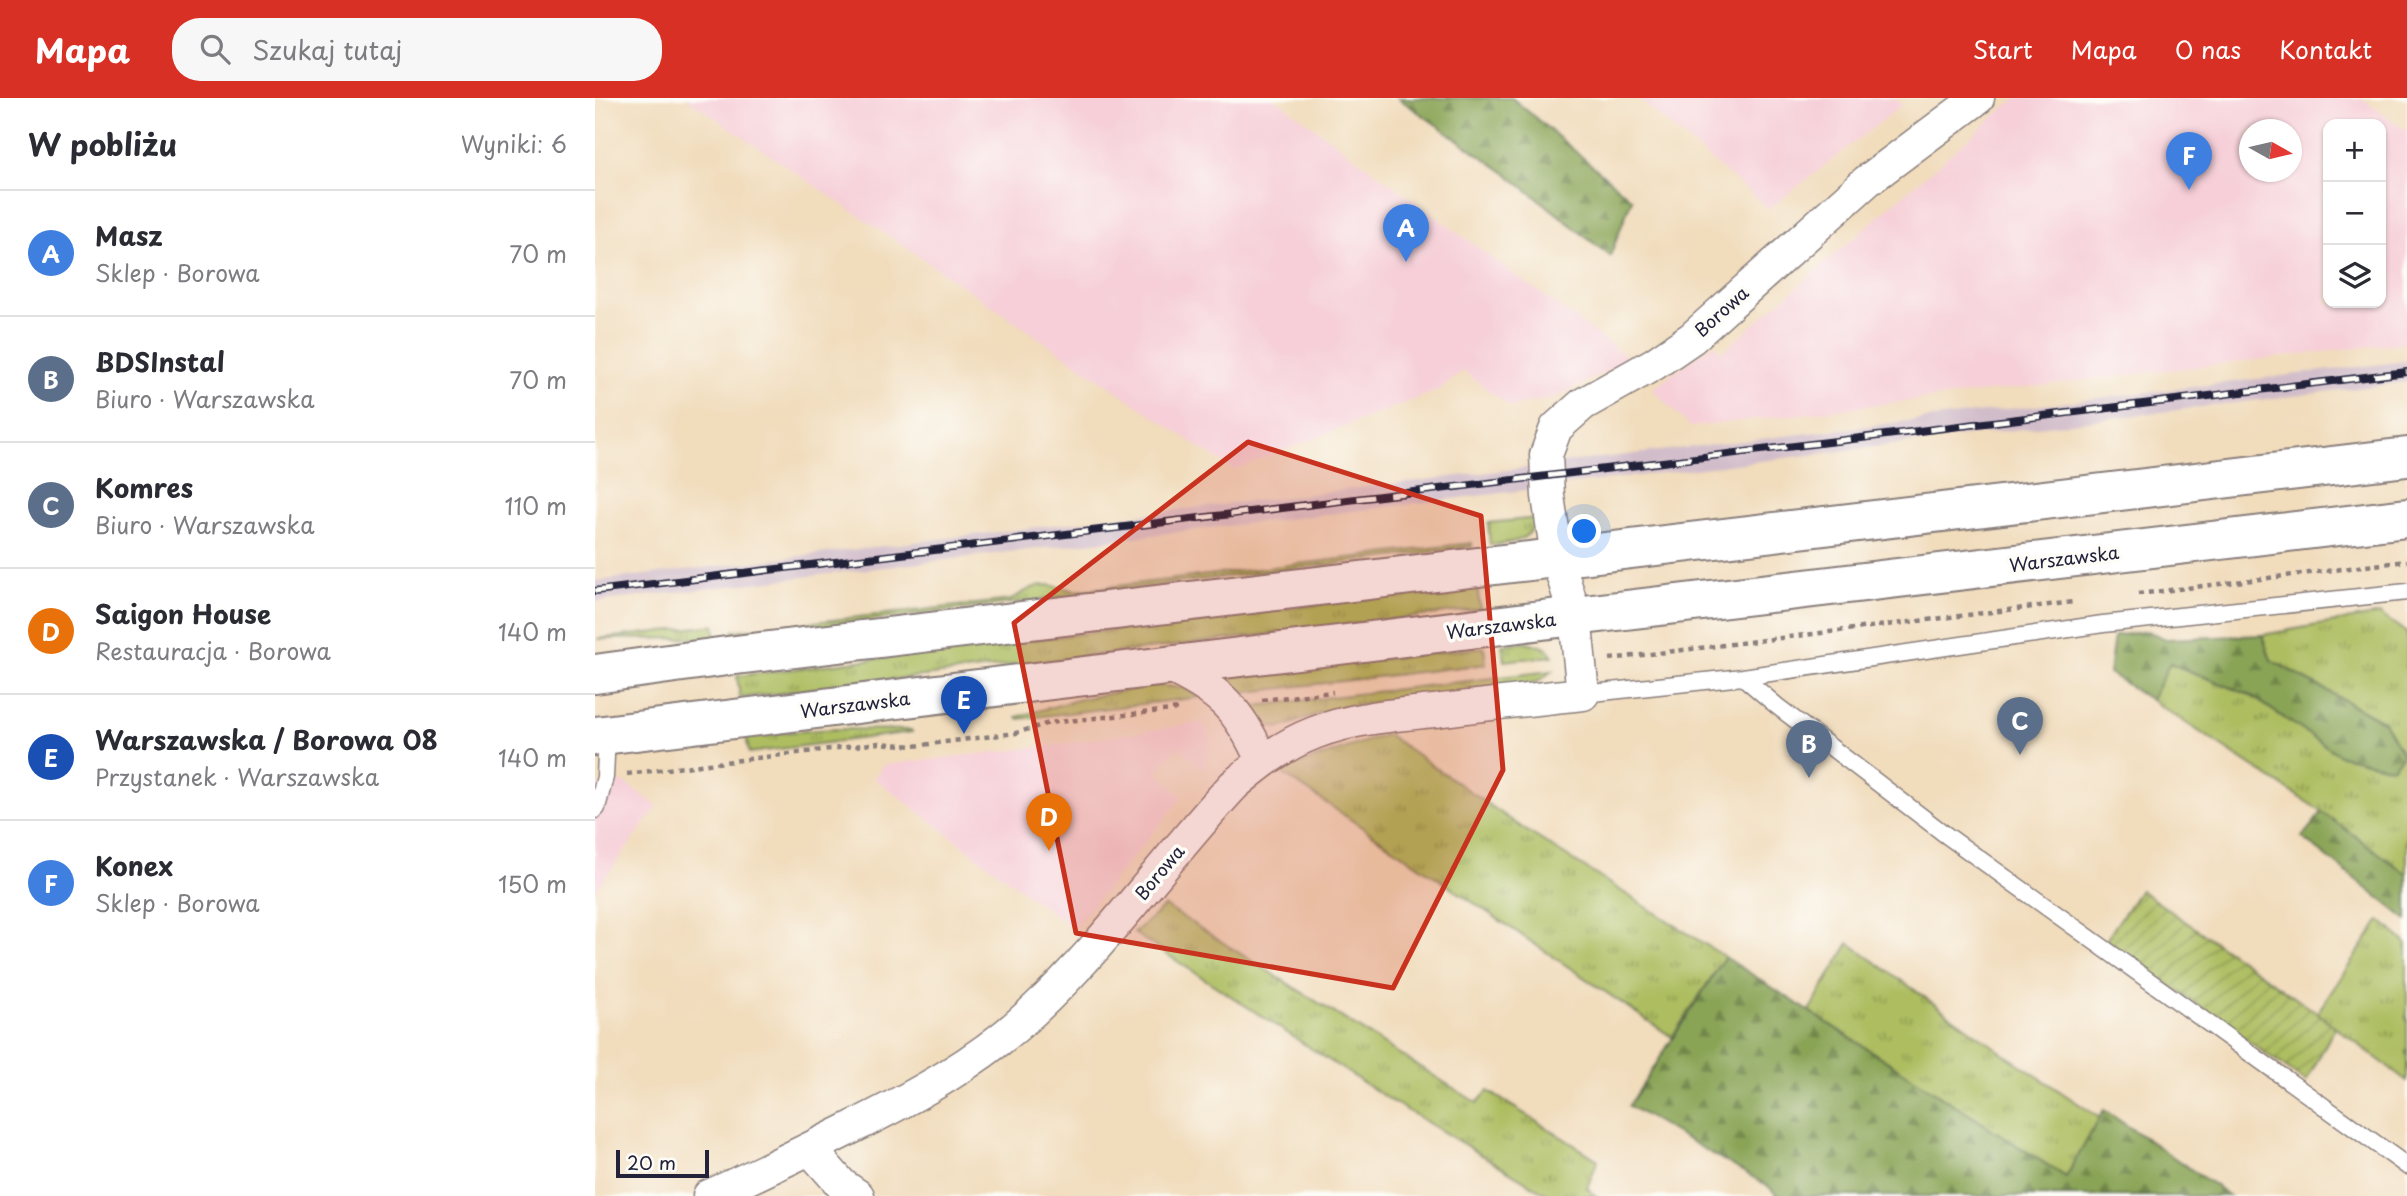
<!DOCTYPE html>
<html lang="pl">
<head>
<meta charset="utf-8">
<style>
  body { margin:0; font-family:"Playpen Sans",sans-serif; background:#f7f7f7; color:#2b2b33 }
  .controls { position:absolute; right:21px; top:21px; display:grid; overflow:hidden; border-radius:14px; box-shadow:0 2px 5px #0004 }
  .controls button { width:63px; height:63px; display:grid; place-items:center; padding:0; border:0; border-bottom:2px solid #e1e1e2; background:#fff; color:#2b2b33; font:35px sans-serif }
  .compass { position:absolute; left:1644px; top:21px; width:63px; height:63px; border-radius:50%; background:#fff; box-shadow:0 2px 5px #0004; rotate:98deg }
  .scale { position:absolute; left:21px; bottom:18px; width:93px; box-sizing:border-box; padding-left:7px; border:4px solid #22223b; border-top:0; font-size:19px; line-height:24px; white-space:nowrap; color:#22223b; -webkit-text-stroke:5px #fdfcf7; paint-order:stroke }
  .you { position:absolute; left:990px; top:434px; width:24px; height:24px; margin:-18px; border:5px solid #fff; border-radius:50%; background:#1a73e8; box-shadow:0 0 0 10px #1a73e833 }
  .badge { display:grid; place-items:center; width:46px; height:46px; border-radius:50%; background:#d93025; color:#fff; font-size:23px; font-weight:700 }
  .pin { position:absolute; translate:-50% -58px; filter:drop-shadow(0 2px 4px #0008) }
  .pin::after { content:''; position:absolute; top:37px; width:24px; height:21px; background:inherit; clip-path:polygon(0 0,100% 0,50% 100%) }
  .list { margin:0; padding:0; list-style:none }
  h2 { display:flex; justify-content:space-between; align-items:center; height:91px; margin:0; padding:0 28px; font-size:30px }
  h2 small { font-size:23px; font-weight:400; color:#7c7c81 }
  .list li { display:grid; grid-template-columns:46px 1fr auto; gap:21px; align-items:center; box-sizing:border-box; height:126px; padding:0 28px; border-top:2px solid #e1e1e2 }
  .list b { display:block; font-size:26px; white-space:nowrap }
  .list p { margin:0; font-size:23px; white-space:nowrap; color:#7c7c81 }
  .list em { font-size:23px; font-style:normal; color:#7c7c81 }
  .icon { flex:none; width:38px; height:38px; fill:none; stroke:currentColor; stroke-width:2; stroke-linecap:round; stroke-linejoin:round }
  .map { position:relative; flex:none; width:1812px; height:1098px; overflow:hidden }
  header { display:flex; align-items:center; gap:42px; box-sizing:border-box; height:98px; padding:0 35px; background:#d93025; color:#fff }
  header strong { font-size:33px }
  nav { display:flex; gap:38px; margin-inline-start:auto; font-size:24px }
  .search { width:490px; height:63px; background:#f7f7f7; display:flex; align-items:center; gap:18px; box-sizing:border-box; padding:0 24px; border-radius:28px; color:#7c7c81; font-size:26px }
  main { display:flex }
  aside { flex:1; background:#fff }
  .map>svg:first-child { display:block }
</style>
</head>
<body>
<header>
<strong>Mapa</strong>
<div class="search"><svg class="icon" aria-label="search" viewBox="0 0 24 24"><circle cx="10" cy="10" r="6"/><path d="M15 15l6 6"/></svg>Szukaj tutaj</div>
<nav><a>Start</a><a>Mapa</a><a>O nas</a><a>Kontakt</a></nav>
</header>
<main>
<aside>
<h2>W pobliżu<small>Wyniki: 6</small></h2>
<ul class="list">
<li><span class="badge" style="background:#3f7fe0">A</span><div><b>Masz</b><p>Sklep · Borowa</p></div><em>70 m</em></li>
<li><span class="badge" style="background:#5c6f8a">B</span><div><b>BDSInstal</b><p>Biuro · Warszawska</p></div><em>70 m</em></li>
<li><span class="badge" style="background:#5c6f8a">C</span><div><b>Komres</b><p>Biuro · Warszawska</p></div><em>110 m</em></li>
<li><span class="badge" style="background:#e8710a">D</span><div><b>Saigon House</b><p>Restauracja · Borowa</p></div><em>140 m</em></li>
<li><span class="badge" style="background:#1a4fb4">E</span><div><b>Warszawska / Borowa 08</b><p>Przystanek · Warszawska</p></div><em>140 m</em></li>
<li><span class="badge" style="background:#3f7fe0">F</span><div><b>Konex</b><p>Sklep · Borowa</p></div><em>150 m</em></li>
</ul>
</aside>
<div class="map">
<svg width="1812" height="1098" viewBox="0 0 1812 1098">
  <defs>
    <pattern id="grass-tufts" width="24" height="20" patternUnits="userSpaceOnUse" patternTransform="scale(1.75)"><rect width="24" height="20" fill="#adbd60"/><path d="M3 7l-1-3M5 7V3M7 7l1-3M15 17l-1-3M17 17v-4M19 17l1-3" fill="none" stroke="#8c9950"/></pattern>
    <pattern id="forest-firs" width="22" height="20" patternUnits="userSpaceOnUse" patternTransform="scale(1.75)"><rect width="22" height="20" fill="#8aa456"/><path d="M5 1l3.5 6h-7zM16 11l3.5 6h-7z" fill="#708548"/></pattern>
    <pattern id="garden-furrows" width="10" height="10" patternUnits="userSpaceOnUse" patternTransform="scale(1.75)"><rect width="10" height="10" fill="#adbd60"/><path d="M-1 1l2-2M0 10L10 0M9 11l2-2" fill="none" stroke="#8c9950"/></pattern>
  </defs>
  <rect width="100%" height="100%" fill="#fdfcf7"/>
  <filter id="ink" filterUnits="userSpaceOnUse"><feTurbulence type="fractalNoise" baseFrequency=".0143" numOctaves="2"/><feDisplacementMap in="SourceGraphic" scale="14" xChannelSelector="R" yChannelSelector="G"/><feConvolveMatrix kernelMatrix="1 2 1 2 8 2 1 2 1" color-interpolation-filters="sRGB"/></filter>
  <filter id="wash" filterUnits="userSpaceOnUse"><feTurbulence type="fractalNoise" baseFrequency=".00686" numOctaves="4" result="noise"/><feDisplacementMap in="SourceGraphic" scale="28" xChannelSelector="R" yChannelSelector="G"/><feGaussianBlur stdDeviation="1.57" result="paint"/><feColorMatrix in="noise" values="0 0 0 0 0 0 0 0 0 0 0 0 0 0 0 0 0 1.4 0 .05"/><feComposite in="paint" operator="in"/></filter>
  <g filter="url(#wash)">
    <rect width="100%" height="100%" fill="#f1dcbc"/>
    <path fill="#f6cfd8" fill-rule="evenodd" d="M 91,0 L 679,0 L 1035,261 L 964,298 L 916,309 L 868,273 L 844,292 L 638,372 Z
      M 1042,0 L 1299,0 L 1307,7 L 1174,111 Z
      M 1424,0 L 1766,0 L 1812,33 L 1812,244 L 1095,329 L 1057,291 L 1118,246 L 1127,254 L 1410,9 ZM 1786,26 L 1786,205 L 1733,205 L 1733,26 ZM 1654,32 L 1696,32 L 1696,74 L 1654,74 Z
      M 608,624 L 614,635 L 615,648 L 608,671 L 583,648 L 562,674 L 587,699 L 478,831 L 279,680 L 288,667 L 470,646 Z
      M 28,684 L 63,708 L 0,793 L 0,687 Z"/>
    <path fill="#d1bdca" d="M 1812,263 L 1812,284 L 968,387 L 965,365 Z
      M 937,369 L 940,391 L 0,504 L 0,483 Z"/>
    <path fill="url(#grass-tufts)" stroke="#68704e" stroke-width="2" d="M 944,420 C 932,445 920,444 895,447 L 893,425 Z
      M 877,445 L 877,449 L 139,539 L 138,533 L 416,502 C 442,484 449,484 480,493 Z
      M 882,487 L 885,511 L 145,600 L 142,578 Z
      M 1785,516 L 1812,535 L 1812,776 L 1727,714 L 1556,602 L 1574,565 L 1655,597 L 1746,658 L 1789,624 L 1676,562 L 1667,537 Z
      M 119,527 L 121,540 L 2,541 Z
      M 932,544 L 952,550 L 958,558 L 909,563 L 907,547 Z
      M 889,549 L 891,566 L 636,596 L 626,586 L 631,579 Z
      M 957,573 L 942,584 L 760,607 L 728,614 L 685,630 L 677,629 L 652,609 Z
      M 560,587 L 588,590 L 606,599 L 424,621 L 422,619 L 485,601 Z
      M 239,631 L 316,632 L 317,634 L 154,655 L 151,637 Z
      M 792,636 L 932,733 L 1130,859 L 1077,939 L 684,673 Z
      M 570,808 L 882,1005 L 893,993 L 1003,1062 L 992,1090 L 1001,1098 L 955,1098 L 795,1002 L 539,835 Z
      M 1785,822 L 1812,846 L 1812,983 L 1722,915 Z
      M 1254,845 L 1412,958 L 1505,1020 L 1471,1079 L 1214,913 Z"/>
    <path fill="url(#forest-firs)" stroke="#566348" stroke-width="2" d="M 803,0 L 917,0 L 1037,101 L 1015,158 L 912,76 Z
      M 1552,533 L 1571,541 L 1667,537 L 1676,562 L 1789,624 L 1808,657 L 1797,670 L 1746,658 L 1655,597 L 1575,565 L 1556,602 L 1514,575 L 1519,538 Z
      M 1727,714 L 1812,776 L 1812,822 L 1707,739 Z
      M 1130,859 L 1471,1079 L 1509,1012 L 1635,1098 L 1183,1098 L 1173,1088 L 1034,1008 Z"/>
    <path fill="url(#garden-furrows)" stroke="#68704e" stroke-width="2" d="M 1545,792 L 1722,915 L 1740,929 L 1711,984 L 1511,842 Z"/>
  </g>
  <g filter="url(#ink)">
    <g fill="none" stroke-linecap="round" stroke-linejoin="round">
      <g stroke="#8a7f7c" stroke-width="19">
        <path id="lane" d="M 1148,579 L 1182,608 L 1347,734 L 1812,1068
          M 988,596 L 1148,579 L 1508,526 L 1812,494
          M 0,712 L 2,710 L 10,679 L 12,636"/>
      </g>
      <g stroke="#8a7f7c" stroke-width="35">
        <path id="street" d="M 573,568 C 624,592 644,610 667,663
          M 215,1051 L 247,1087 L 263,1098
          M 114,1098 C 162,1077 208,1054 254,1031 C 319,999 384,964 437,914 C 512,845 570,761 639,687 C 664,666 688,647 719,635 C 756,620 800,617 839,613 C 889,607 938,601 988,596 L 980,518 L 962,459 L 953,398 L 951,357 L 961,330 L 988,306 L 1059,266 L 1097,240 L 1272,83 L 1383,0"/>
      </g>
      <g stroke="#8a7f7c" stroke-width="42">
        <path id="secondary" d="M 0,576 L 132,558 L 1812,359
          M 0,638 L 980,518 L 1812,420"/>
      </g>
      <path stroke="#8a7f7c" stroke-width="4.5" stroke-dasharray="5 5" stroke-linecap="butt" d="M 1543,496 L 1812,463
        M 1015,561 L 1478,504
        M 667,602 L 738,594
        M 32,676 L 284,645 L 319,648 L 421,635 L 454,625 L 585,611"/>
      <use href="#lane" stroke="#fff" stroke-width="16"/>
      <use href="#street" stroke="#fff" stroke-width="32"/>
      <use href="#secondary" stroke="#fff" stroke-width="38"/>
      <g stroke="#22223b" stroke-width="8">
        <path id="rail" d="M 0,493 L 1812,274"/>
      </g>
      <use href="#rail" stroke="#fdfcf7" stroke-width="5" stroke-dasharray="16" stroke-linecap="butt"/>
    </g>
  </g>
  <path fill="#c8321e" fill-opacity="0.2" stroke="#c8321e" stroke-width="5" stroke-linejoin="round" d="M 653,344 L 886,418 L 908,672 L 798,890 L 481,835 L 419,525 Z"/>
  <g text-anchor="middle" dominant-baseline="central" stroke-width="7" stroke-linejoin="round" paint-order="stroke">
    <g font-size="18" fill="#22223b" stroke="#fdfcf7">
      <text transform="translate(1126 213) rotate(-42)">Borowa</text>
      <text transform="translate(1469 460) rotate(-7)">Warszawska</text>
      <text transform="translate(906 527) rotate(-7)">Warszawska</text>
      <text transform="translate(260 606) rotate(-7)">Warszawska</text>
      <text transform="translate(564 774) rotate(-50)">Borowa</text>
    </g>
  </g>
</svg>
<div class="controls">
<button>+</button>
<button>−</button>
<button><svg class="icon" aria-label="layers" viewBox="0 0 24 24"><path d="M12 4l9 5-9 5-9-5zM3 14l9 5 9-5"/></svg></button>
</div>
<svg class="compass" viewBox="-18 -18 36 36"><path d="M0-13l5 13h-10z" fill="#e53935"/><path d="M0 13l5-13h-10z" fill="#7c7c81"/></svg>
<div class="scale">20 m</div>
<div class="you"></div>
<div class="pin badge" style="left:811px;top:164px;background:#3f7fe0">A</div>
<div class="pin badge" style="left:1214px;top:680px;background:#5c6f8a">B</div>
<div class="pin badge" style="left:1425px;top:657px;background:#5c6f8a">C</div>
<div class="pin badge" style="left:454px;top:753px;background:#e8710a">D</div>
<div class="pin badge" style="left:369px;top:636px;background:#1a4fb4">E</div>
<div class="pin badge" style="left:1594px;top:92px;background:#3f7fe0">F</div>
</div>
</main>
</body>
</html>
